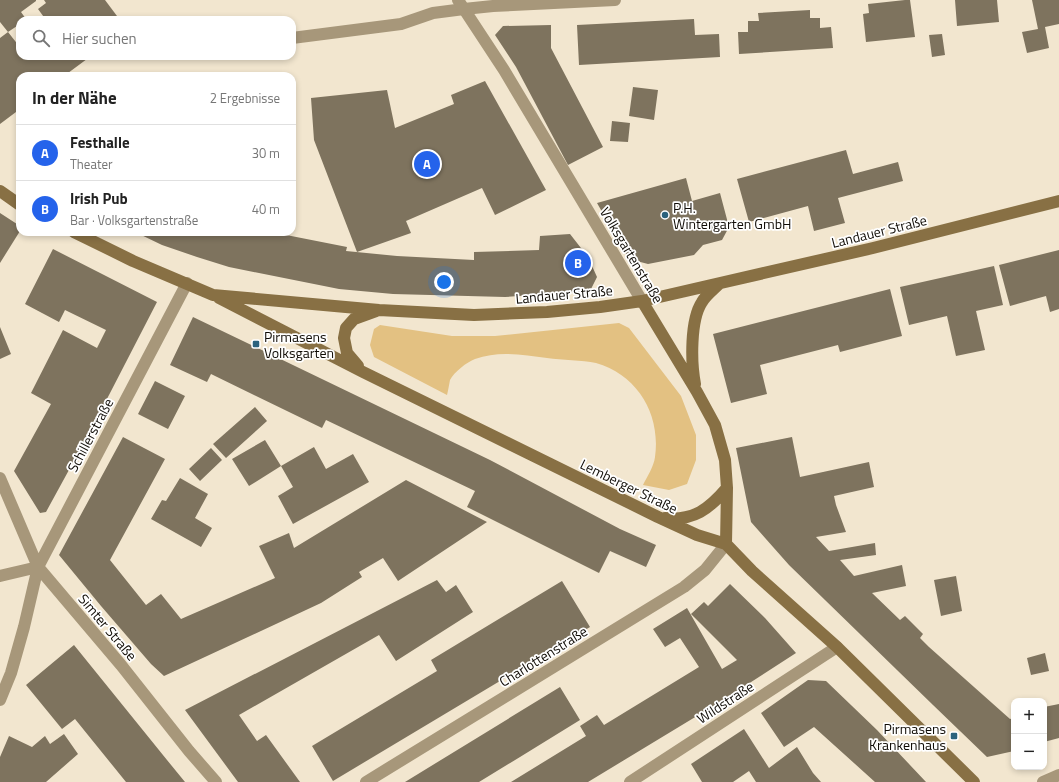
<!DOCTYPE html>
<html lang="de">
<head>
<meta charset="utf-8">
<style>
  body { margin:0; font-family:"Titillium Web",sans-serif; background:#f6f6f6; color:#222 }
  .controls { position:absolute; right:12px; bottom:12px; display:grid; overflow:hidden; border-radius:8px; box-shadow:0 2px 6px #0003 }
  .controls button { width:36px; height:36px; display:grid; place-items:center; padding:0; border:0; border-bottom:1px solid #e0e0e0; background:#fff; color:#222; font:20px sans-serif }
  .you { position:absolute; left:444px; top:282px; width:14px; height:14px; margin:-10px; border:3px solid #fff; border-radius:50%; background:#1a73e8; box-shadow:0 0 0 6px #1a73e833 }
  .badge { display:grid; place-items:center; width:26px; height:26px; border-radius:50%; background:#2563eb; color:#fff; font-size:13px; font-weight:700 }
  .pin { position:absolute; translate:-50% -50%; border:2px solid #fff; box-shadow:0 1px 4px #0006 }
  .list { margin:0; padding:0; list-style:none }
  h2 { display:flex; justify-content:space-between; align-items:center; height:52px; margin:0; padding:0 16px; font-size:17px }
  h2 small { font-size:13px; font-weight:400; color:#767676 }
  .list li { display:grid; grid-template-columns:26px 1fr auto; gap:12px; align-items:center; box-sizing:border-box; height:56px; padding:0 16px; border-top:1px solid #e0e0e0 }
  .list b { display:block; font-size:15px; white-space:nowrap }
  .list p { margin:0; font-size:13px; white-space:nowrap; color:#767676 }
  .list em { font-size:13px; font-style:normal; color:#767676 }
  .icon { flex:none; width:22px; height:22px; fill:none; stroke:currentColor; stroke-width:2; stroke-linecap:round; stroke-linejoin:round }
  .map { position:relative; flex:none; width:1059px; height:782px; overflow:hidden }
  .search { position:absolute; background:#fff; box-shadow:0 2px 6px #0003; left:16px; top:16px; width:280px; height:44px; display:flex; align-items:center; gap:10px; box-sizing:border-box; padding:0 14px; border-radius:12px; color:#767676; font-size:15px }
  .panel { position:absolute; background:#fff; box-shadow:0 2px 6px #0003; left:16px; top:72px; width:280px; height:164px; border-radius:12px }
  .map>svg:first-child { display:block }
</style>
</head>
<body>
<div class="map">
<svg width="1059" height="782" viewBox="0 0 1059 782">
  <rect width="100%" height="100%" fill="#f2e6cf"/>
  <path fill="#e3c182" d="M 619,323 L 629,328 L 681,396 L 696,435 L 696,460 L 687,484 L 669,490 L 643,485 C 647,477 654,466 655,457 C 661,415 638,375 596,363 C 582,360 562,360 547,358 C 523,355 499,350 475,359 C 467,362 454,372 450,380 C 449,385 448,391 447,395 L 374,357 L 370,345 L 374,329 L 380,325 L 452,336 L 495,336 Z"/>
  <path fill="#7e735e" d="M 0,0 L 36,0 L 36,1 L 21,12 L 26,19 L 20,20 L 20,24 L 8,32 L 19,46 L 20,45 L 20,56 L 91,56 L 64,76 L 20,76 L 20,109 L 0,124 L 0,38 L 8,32 L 0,22 Z
    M 44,0 L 105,0 L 120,20 L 46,20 L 38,9 L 46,3 Z
    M 905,0 L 910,0 L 915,37 L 866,42 L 863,14 L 869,13 L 868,4 Z
    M 955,0 L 997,0 L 999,22 L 957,26 Z
    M 1032,0 L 1059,0 L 1059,24 L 1045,27 L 1049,48 L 1027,53 L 1022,32 L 1038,29 Z
    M 810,10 L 810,18 L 820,18 L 820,28 L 831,27 L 833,48 L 739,54 L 738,32 L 748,32 L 748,21 L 759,21 L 758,13 Z
    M 694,19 L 695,35 L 719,34 L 720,57 L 579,65 L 577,25 Z
    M 551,25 L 551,48 L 603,147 L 568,165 L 516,67 L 495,35 L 503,26 Z
    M 942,34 L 945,55 L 932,57 L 929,35 Z
    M 485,81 L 546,190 L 495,215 L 482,188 L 406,221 L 411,233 L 357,252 L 314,140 L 311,98 L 387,90 L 395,128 L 454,104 L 451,95 Z
    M 633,87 L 658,90 L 654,120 L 629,116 Z
    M 612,121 L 630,123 L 628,142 L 610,141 Z
    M 846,150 L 853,174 L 898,162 L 903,181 L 838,198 L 845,223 L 814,231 L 808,206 L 749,222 L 737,179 Z
    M 686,178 L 692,201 L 720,193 L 729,227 L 722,240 L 703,245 L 694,255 L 648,264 L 629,259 L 597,203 Z
    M 0,213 L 20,226 L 20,231 L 0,263 Z
    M 135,232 L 271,232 L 347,247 L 346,251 L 397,256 L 474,260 L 474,252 L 539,250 L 540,236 L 570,234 L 588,257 L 597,277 L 590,291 L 505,297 L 393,294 L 339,289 L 229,267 L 197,257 L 162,245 Z
    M 53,249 L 157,302 L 93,426 L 46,512 L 40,513 L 14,471 L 51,404 L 31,393 L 63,330 L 97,348 L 106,330 L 65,310 L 59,322 L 25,304 Z
    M 1059,250 L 1059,309 L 1050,312 L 1046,296 L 1010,306 L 999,265 Z
    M 994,266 L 1003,305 L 976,311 L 985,350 L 956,356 L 947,316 L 909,325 L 900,287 Z
    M 890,289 L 902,336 L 840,352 L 838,345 L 760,365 L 767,394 L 731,403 L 713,334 Z
    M 193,317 L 490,460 L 620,529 L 656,545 L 646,567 L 610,551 L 599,573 L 467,507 L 475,491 L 326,420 L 322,428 L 211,374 L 207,382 L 170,365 Z
    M 0,327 L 11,354 L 0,359 Z
    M 155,381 L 185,396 L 168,429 L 138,414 Z
    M 255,407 L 267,421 L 226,458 L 213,444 Z
    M 123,437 L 165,459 L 110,560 L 146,605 L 161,594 L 181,619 L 275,578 L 259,546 L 289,533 L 294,548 L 406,480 L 487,522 L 398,581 L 383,558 L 359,572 L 362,577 L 321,603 L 164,676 L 151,664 L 101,606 L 59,555 Z
    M 792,437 L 800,477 L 869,462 L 874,487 L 834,496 L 836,505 L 846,532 L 816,537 L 829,551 L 875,543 L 876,555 L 840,560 L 854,576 L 902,565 L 906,586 L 872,593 L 900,620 L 905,616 L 923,634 L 920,638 L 929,647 L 1010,719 L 1014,718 L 1014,751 L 987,757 L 933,705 L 789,565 L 751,522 L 736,448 Z
    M 265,440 L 281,466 L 314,447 L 326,469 L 353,454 L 369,482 L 293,524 L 278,496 L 293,487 L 281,466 L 249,486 L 232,459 Z
    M 211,448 L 222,460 L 200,481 L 189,469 Z
    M 180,478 L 208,494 L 195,518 L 212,528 L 201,547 L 151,519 L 162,500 L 166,501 Z
    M 956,576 L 962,611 L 941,616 L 934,580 Z
    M 437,580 L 446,592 L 456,585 L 473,612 L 396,661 L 379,635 L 239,715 L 257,741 L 266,735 L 300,782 L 238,782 L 185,710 Z
    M 562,581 L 590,627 L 333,781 L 312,746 L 437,671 L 431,660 Z
    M 730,584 L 765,618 L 796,653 L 720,702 L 588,782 L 511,782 L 586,736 L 580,726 L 597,715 L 604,725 L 699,667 L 680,638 L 665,647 L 653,629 L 687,608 L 722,669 L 737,660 L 691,614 L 704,602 L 708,606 Z
    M 74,645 L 167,760 L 185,782 L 126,782 L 75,719 L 62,729 L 26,685 Z
    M 1045,653 L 1049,671 L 1031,675 L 1027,658 Z
    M 808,680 L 826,681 L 877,730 L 926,782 L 875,782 L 814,727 L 784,747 L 761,713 Z
    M 560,687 L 580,720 L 520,757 L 479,782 L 405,782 Z
    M 1059,704 L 1059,738 L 1044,742 L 1044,707 Z
    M 744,729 L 769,768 L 797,747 L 813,773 L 821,782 L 756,782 L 749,771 L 733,782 L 702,782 L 691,764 Z
    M 64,734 L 78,754 L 46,782 L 0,782 L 0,757 L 9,736 L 32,747 L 45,736 L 50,744 Z"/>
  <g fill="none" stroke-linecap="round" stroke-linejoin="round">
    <path stroke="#a7977a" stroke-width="12" d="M 292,38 L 401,24 L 433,13 L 464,9"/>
    <path stroke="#a7977a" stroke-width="12" d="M 458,0 L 504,70 L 642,301
      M 464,9 L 493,6 L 615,0
      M 0,478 L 38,567 L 121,665 L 189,751 L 216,782
      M 0,576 L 38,567
      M 0,700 L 11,673 L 24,627 L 38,567 L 187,283
      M 366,782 L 684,587 L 705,570 L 726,544
      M 630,782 L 837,647
      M 1043,782 L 1059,775"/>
    <path stroke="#887044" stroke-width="12" d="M 0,191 L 20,205
      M 74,232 L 133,261 L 213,295 L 379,310 L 474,315 L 547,312 L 600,307 L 642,301 L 873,248 L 1059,201
      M 219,298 L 363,372 L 658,517 L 697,535 L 726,544 L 752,571 L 837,647 L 974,782
      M 642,301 L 697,392 L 715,425 L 725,460 L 727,488 L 726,544
      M 358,366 L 347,353 L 344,338 L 346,328 L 354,319 L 376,311
      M 695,384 C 691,363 690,320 702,302 C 706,295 714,289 719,284
      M 665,518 C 694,521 709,509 727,488"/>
  </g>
  <g fill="#2b627d" stroke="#fff" stroke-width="1.5">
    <circle cx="665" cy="215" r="4"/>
    <rect x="252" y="340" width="8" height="8" rx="2"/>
    <rect x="950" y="732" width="8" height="8" rx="2"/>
  </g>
  <g text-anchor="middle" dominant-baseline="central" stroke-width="3.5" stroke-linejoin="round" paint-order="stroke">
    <g font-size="14" fill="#0f0b05" stroke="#fff" text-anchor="start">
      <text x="673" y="207">P.H.<tspan x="673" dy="16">Wintergarten GmbH</tspan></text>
      <text x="264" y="336">Pirmasens<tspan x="264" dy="16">Volksgarten</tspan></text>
      <text x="946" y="728" text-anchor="end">Pirmasens<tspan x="946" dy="16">Krankenhaus</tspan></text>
    </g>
    <g font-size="14" fill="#0f0b05" stroke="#fff">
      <text transform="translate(879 231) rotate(-14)">Landauer Straße</text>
      <text transform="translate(632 255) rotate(59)">Volksgartenstraße</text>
      <text transform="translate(564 294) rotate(-5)">Landauer Straße</text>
      <text transform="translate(90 435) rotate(-62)">Schillerstraße</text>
      <text transform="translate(629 486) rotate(26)">Lemberger Straße</text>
      <text transform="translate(108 627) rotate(50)">Simter Straße</text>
      <text transform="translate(543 656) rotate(-32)">Charlottenstraße</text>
      <text transform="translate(725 702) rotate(-33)">Wildstraße</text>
    </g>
  </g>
</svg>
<div class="controls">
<button>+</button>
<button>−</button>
</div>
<div class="you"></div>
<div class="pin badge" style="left:427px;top:164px">A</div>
<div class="pin badge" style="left:578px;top:263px">B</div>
<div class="search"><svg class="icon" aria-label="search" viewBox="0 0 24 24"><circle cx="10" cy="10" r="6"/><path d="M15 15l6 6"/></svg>Hier suchen</div>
<section class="panel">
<h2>In der Nähe<small>2 Ergebnisse</small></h2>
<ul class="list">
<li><span class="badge">A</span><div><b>Festhalle</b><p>Theater</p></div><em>30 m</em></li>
<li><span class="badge">B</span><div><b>Irish Pub</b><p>Bar · Volksgartenstraße</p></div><em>40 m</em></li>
</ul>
</section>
</div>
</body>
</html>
